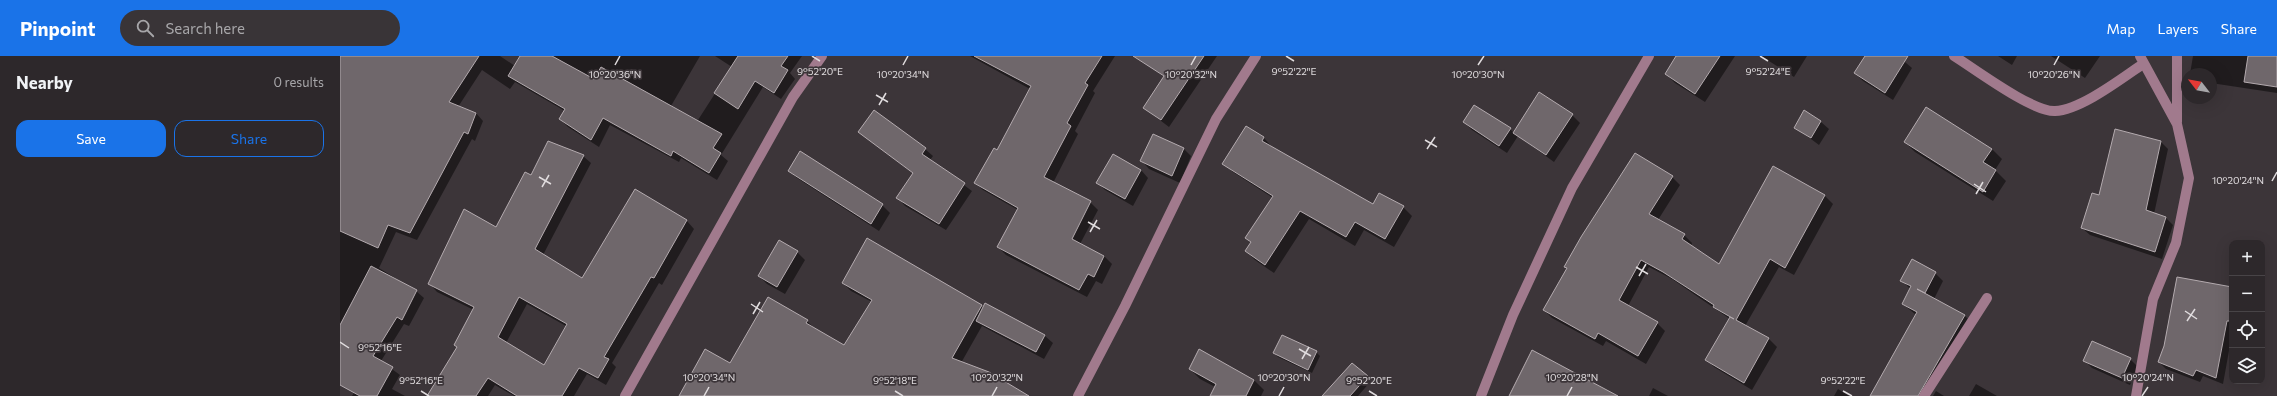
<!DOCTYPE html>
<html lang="en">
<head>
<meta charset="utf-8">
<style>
  body { margin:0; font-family:Commissioner,sans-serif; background:#393437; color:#f1f3f6 }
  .controls { position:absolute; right:12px; bottom:12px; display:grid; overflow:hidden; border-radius:8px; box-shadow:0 4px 16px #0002 }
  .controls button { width:36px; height:36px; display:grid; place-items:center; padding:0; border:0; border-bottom:1px solid #484447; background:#2d282b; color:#f1f3f6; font:20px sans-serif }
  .compass { position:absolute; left:1841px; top:12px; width:36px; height:36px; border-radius:50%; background:#2d282b; box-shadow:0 4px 16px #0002; rotate:301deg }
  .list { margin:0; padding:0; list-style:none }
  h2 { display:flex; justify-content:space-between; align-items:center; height:52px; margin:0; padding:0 16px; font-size:17px }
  h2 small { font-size:13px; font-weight:400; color:#a7a6a9 }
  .actions { display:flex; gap:8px; padding:12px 16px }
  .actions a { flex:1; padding:9px 0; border:1px solid #1a73e8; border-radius:12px; text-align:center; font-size:14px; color:#1a73e8 }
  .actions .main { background:#1a73e8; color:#fff }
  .icon { flex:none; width:22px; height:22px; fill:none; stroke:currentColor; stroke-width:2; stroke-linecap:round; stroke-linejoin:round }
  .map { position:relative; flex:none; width:1937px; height:340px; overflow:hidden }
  header { display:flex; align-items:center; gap:24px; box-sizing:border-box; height:56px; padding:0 20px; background:#1a73e8; color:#fff }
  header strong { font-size:19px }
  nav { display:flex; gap:22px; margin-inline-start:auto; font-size:14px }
  .search { width:280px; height:36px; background:#393437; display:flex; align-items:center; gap:10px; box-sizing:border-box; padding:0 14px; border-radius:22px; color:#a7a6a9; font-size:15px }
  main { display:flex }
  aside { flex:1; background:#2d282b }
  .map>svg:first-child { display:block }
</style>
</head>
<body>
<header>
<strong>Pinpoint</strong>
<div class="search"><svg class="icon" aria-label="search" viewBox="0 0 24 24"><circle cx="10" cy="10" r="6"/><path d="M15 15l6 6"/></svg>Search here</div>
<nav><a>Map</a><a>Layers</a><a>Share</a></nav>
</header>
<main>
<aside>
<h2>Nearby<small>0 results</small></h2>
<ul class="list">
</ul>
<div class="actions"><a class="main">Save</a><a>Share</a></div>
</aside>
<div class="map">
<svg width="1937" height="340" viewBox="0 0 1937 340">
  <rect width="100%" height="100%" fill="#3c3539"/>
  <path fill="#0007" fill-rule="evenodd" d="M 0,0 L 160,0 L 175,10 L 181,0 L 360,0 L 331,50 L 358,64 L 392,11 L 375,0 L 462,0 L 450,17 L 455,23 L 441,43 L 423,31 L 381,99 L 388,105 L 377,124 L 341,102 L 339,106 L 270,69 L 259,91 L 228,71 L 220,63 L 225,55 L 175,26 L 170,33 L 142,14 L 118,51 L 136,57 L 143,65 L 135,85 L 132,83 L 77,184 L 56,176 L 39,212 L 76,235 L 84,242 L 69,270 L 64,268 L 41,305 L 60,319 L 52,333 L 65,340 L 12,340 L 21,326 L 0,311 Z
    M 630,0 L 775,0 L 753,35 L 755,37 L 735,75 L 738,78 L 713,127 L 750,146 L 758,154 L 740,188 L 764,200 L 772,208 L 762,228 L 756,225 L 747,241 L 666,199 L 658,191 L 678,154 L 643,134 L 635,127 L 658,95 L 690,33 Z
    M 813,0 L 877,0 L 829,71 L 804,52 L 824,21 L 808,8 Z
    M 1338,0 L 1395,0 L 1365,46 L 1335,27 L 1326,18 Z
    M 1421,0 L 1467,0 L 1454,21 Z
    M 1526,0 L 1558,0 L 1572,12 L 1553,44 L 1523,25 L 1515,17 Z
    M 1658,0 L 1677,0 L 1672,9 Z
    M 1711,0 L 1760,0 L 1745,22 Z
    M 1853,0 L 1937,0 L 1937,37 L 1871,27 L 1871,18 L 1850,18 Z
    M 534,55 L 585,93 L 593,100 L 590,104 L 632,135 L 606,174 L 565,150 L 558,142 L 574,118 L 519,76 Z
    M 1464,55 L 1481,66 L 1489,73 L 1479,89 L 1455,71 Z
    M 1232,59 L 1240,67 L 1214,106 L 1178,80 L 1167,97 L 1132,74 L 1124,66 L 1170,73 L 1174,77 Z
    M 906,71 L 924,82 L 932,91 L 1034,149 L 1063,151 L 1072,160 L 1054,191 L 1024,174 L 1015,190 L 969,163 L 934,217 L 915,204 L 906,195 L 911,187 L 906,182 L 933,142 L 893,116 L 884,107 Z
    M 1820,85 L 1828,93 L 1814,158 L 1826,162 L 1833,169 L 1822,203 L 1750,179 L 1742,172 L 1760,140 Z
    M 1565,86 L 1652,93 L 1662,103 L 1655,114 L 1666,125 L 1653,145 L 1575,96 Z
    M 844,93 L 851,100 L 840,127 L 809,113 L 802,105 Z
    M 461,97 L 542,149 L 550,157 L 539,175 L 457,122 L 449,115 Z
    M 243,100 L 251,107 L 203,199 L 242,223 L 295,135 L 347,165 L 354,173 L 322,229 L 319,227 L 272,307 L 276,311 L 266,329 L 247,318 L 234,340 L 174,340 L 155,329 L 148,340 L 88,340 L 118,292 L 134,254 L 97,236 L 90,228 L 157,172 L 191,120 ZM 187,248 L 226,270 L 204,310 L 166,287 Z
    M 1433,112 L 1485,140 L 1493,148 L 1454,219 L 1439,211 L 1405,270 L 1429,283 L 1437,291 L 1412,334 L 1374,311 L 1366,303 L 1390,263 L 1332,223 L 1309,211 L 1288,250 L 1317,267 L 1325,275 L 1306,308 L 1266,285 L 1263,290 L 1212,262 L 1204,254 L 1228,213 L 1225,210 L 1332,121 L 1340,129 L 1318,164 L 1344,179 L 1352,187 L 1351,190 L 1379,209 Z
    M 801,114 L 808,122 L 793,150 L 765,134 L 758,127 Z
    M 457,196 L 465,204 L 445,238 L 427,228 L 419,220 Z
    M 1595,217 L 1603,225 L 1594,243 L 1625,260 L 1633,268 L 1589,340 L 1531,340 L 1576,259 L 1563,248 L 1570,233 L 1562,224 Z
    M 503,227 L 641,250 L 643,252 L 645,248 L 705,280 L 713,287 L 704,303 L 642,270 L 621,307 L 687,340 L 340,340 L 391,308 L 467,265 L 475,273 L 505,291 L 532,246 L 511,235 Z
    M 1892,232 L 1892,278 L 1883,328 L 1863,320 L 1860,326 L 1826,313 L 1819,306 Z
    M 976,296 L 980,300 L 972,317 L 938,301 L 934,297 Z
    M 1790,303 L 1798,311 L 1790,329 L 1752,312 L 1744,304 Z
    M 850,313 L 914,324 L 924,334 L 921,340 L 892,340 L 860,323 Z
    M 1027,321 L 1031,325 L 1018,340 L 997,340 Z
    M 1636,328 L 1657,340 L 1629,340 Z
    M 1313,332 L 1328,340 L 1309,340 Z
    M 1498,333 L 1509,340 L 1494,340 Z
    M 1596,335 L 1604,340 L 1593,340 Z"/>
  <path fill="#6f676b" stroke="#b4abaf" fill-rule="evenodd" d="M 0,0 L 139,0 L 109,46 L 136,57 L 128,78 L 124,76 L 70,177 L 48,169 L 38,192 L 0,175 Z
    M 180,0 L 212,0 L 254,23 L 261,11 L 382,78 L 373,92 L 381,97 L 369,117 L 333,95 L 331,100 L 263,62 L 251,84 L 219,63 L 225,53 L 168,20 Z
    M 398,0 L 448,0 L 441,10 L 448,14 L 434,37 L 415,25 L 398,53 L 374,37 Z
    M 634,0 L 762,0 L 745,27 L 748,29 L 727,67 L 731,70 L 704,121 L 751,145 L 732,183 L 764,200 L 754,221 L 748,218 L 739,234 L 657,191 L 678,152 L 634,127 L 654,92 L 657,94 L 691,30 Z
    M 793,0 L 864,0 L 821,64 L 803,52 L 824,20 Z
    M 1336,0 L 1380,0 L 1355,38 L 1325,18 Z
    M 1525,0 L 1568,0 L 1545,37 L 1514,17 Z
    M 1908,0 L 1937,0 L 1937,31 L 1904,26 Z
    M 1199,36 L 1233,58 L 1206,99 L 1173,77 Z
    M 1134,49 L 1171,72 L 1159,90 L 1123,66 Z
    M 1586,51 L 1652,93 L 1643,106 L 1656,114 L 1643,136 L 1564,86 Z
    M 534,54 L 586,92 L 582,98 L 625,127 L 599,168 L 556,142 L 573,117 L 518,76 Z
    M 1464,54 L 1481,65 L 1471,82 L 1454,72 Z
    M 906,70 L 924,81 L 922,85 L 1033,148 L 1039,137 L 1064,150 L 1045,183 L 1015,166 L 1006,181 L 960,155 L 925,209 L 905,195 L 911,186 L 905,182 L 933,140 L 882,108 Z
    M 1775,73 L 1821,85 L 1806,154 L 1826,161 L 1815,196 L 1741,172 L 1752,137 L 1759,139 Z
    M 813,78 L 844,92 L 832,120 L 800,105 Z
    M 208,85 L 244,99 L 195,193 L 242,222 L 295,133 L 347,164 L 314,222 L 311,221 L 264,301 L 269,303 L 258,322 L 239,312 L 222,340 L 177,340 L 148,322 L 136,340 L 87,340 L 117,291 L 114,289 L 134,251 L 88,228 L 124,153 L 156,171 L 185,116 L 191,119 ZM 179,241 L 227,268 L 204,309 L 158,281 Z
    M 460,95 L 543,148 L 531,168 L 448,115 Z
    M 1295,97 L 1333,120 L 1309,158 L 1345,178 L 1342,183 L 1379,208 L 1433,110 L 1485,139 L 1445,212 L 1430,203 L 1396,264 L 1429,282 L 1404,327 L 1365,304 L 1390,261 L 1394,263 L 1373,251 L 1374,249 L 1323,216 L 1301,204 L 1279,244 L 1318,266 L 1298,300 L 1258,277 L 1255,283 L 1203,254 L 1227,212 L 1224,211 L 1241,181 Z
    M 773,98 L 801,114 L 785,143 L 756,127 Z
    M 527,182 L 642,249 L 612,302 L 649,316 L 689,340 L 339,340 L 365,293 L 390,307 L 428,241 L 468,264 L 466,267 L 504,289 L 532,244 L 502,227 Z
    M 439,184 L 458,195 L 437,231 L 418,220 Z
    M 1572,203 L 1596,216 L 1585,237 L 1577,233 L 1625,259 L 1578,340 L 1530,340 L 1577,256 L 1562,248 L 1571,230 L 1560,225 Z
    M 31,210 L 77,234 L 62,264 L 57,261 L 33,300 L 53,311 L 37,340 L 20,340 L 0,329 L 0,269 Z
    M 1837,221 L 1892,231 L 1892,265 L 1887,265 L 1876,322 L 1856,314 L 1853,320 L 1818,306 L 1824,290 Z
    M 645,247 L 705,279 L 696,296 L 636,265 Z
    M 942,279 L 977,295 L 968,314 L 933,297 Z
    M 1752,285 L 1791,302 L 1782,322 L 1743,305 Z
    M 859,293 L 914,324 L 906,340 L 870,340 L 876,328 L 849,313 Z
    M 1192,294 L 1278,340 L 1169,340 Z
    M 1012,307 L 1028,320 L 1010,340 L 982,340 Z"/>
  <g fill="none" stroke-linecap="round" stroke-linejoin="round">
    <path stroke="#a17a8d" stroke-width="10" d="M 1614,0 C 1635,13 1692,56 1715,55 C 1741,54 1782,22 1803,8
      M 1837,0 L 1837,66
      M 285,340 L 453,41 L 482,0
      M 738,340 L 785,250 L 876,63 L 916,0
      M 1141,340 L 1173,259 L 1232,132 L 1309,0
      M 1584,340 L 1647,242
      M 1796,340 L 1813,243 L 1836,187 L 1849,122 L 1837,68 L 1800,0"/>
  </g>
  <path fill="none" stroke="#e0dcde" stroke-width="1.5" d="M 472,0 L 480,5M 946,0 L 954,5M 1420,0 L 1428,5M 275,9 L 280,0M 563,9 L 568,0M 851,9 L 856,0M 1138,9 L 1144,0M 1714,9 L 1719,0M 536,39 L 548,46M 539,49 L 546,37M 1085,84 L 1097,91M 1087,93 L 1095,81M 199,121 L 211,128M 1932,125 L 1937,116M 1634,128 L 1646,136M 202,131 L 209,119M 1636,138 L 1643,126M 748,166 L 760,173M 750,176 L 757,164M 1296,211 L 1308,218M 1299,220 L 1306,208M 411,248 L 423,256M 1845,255 L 1857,263M 413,258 L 420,246M 1847,265 L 1855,253M 0,286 L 9,292M 959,293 L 971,300M 962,303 L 969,291M 81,335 L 89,340M 555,335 L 563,340M 1029,335 L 1037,340M 1503,335 L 1512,340M 364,340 L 369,331M 652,340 L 657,331M 939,340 L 944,331M 1227,340 L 1232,331M 1802,340 L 1808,331"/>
  <g font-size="10" text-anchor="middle" fill="#e0dcde" stroke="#3c3539" stroke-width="3.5" stroke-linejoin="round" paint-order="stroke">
    <text x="480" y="19">9°52'20"E</text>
    <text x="954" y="19">9°52'22"E</text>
    <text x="1428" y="19">9°52'24"E</text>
    <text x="1714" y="22">10°20'26"N</text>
    <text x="275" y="22">10°20'36"N</text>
    <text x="563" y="22">10°20'34"N</text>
    <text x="851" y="22">10°20'32"N</text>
    <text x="1138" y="22">10°20'30"N</text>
    <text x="1898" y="128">10°20'24"N</text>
    <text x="40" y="295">9°52'16"E</text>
    <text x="369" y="325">10°20'34"N</text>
    <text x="657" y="325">10°20'32"N</text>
    <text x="944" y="325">10°20'30"N</text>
    <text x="1232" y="325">10°20'28"N</text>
    <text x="1808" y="325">10°20'24"N</text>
    <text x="81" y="328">9°52'16"E</text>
    <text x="555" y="328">9°52'18"E</text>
    <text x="1029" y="328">9°52'20"E</text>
    <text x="1503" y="328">9°52'22"E</text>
  </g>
</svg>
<div class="controls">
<button>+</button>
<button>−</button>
<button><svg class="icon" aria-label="locate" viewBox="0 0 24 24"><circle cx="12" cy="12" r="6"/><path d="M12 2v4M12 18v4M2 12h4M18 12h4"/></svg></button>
<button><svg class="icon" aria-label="layers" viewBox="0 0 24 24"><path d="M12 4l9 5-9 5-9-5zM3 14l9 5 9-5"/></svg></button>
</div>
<svg class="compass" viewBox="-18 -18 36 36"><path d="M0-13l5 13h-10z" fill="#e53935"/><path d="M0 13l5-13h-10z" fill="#a7a6a9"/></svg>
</div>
</main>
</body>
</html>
